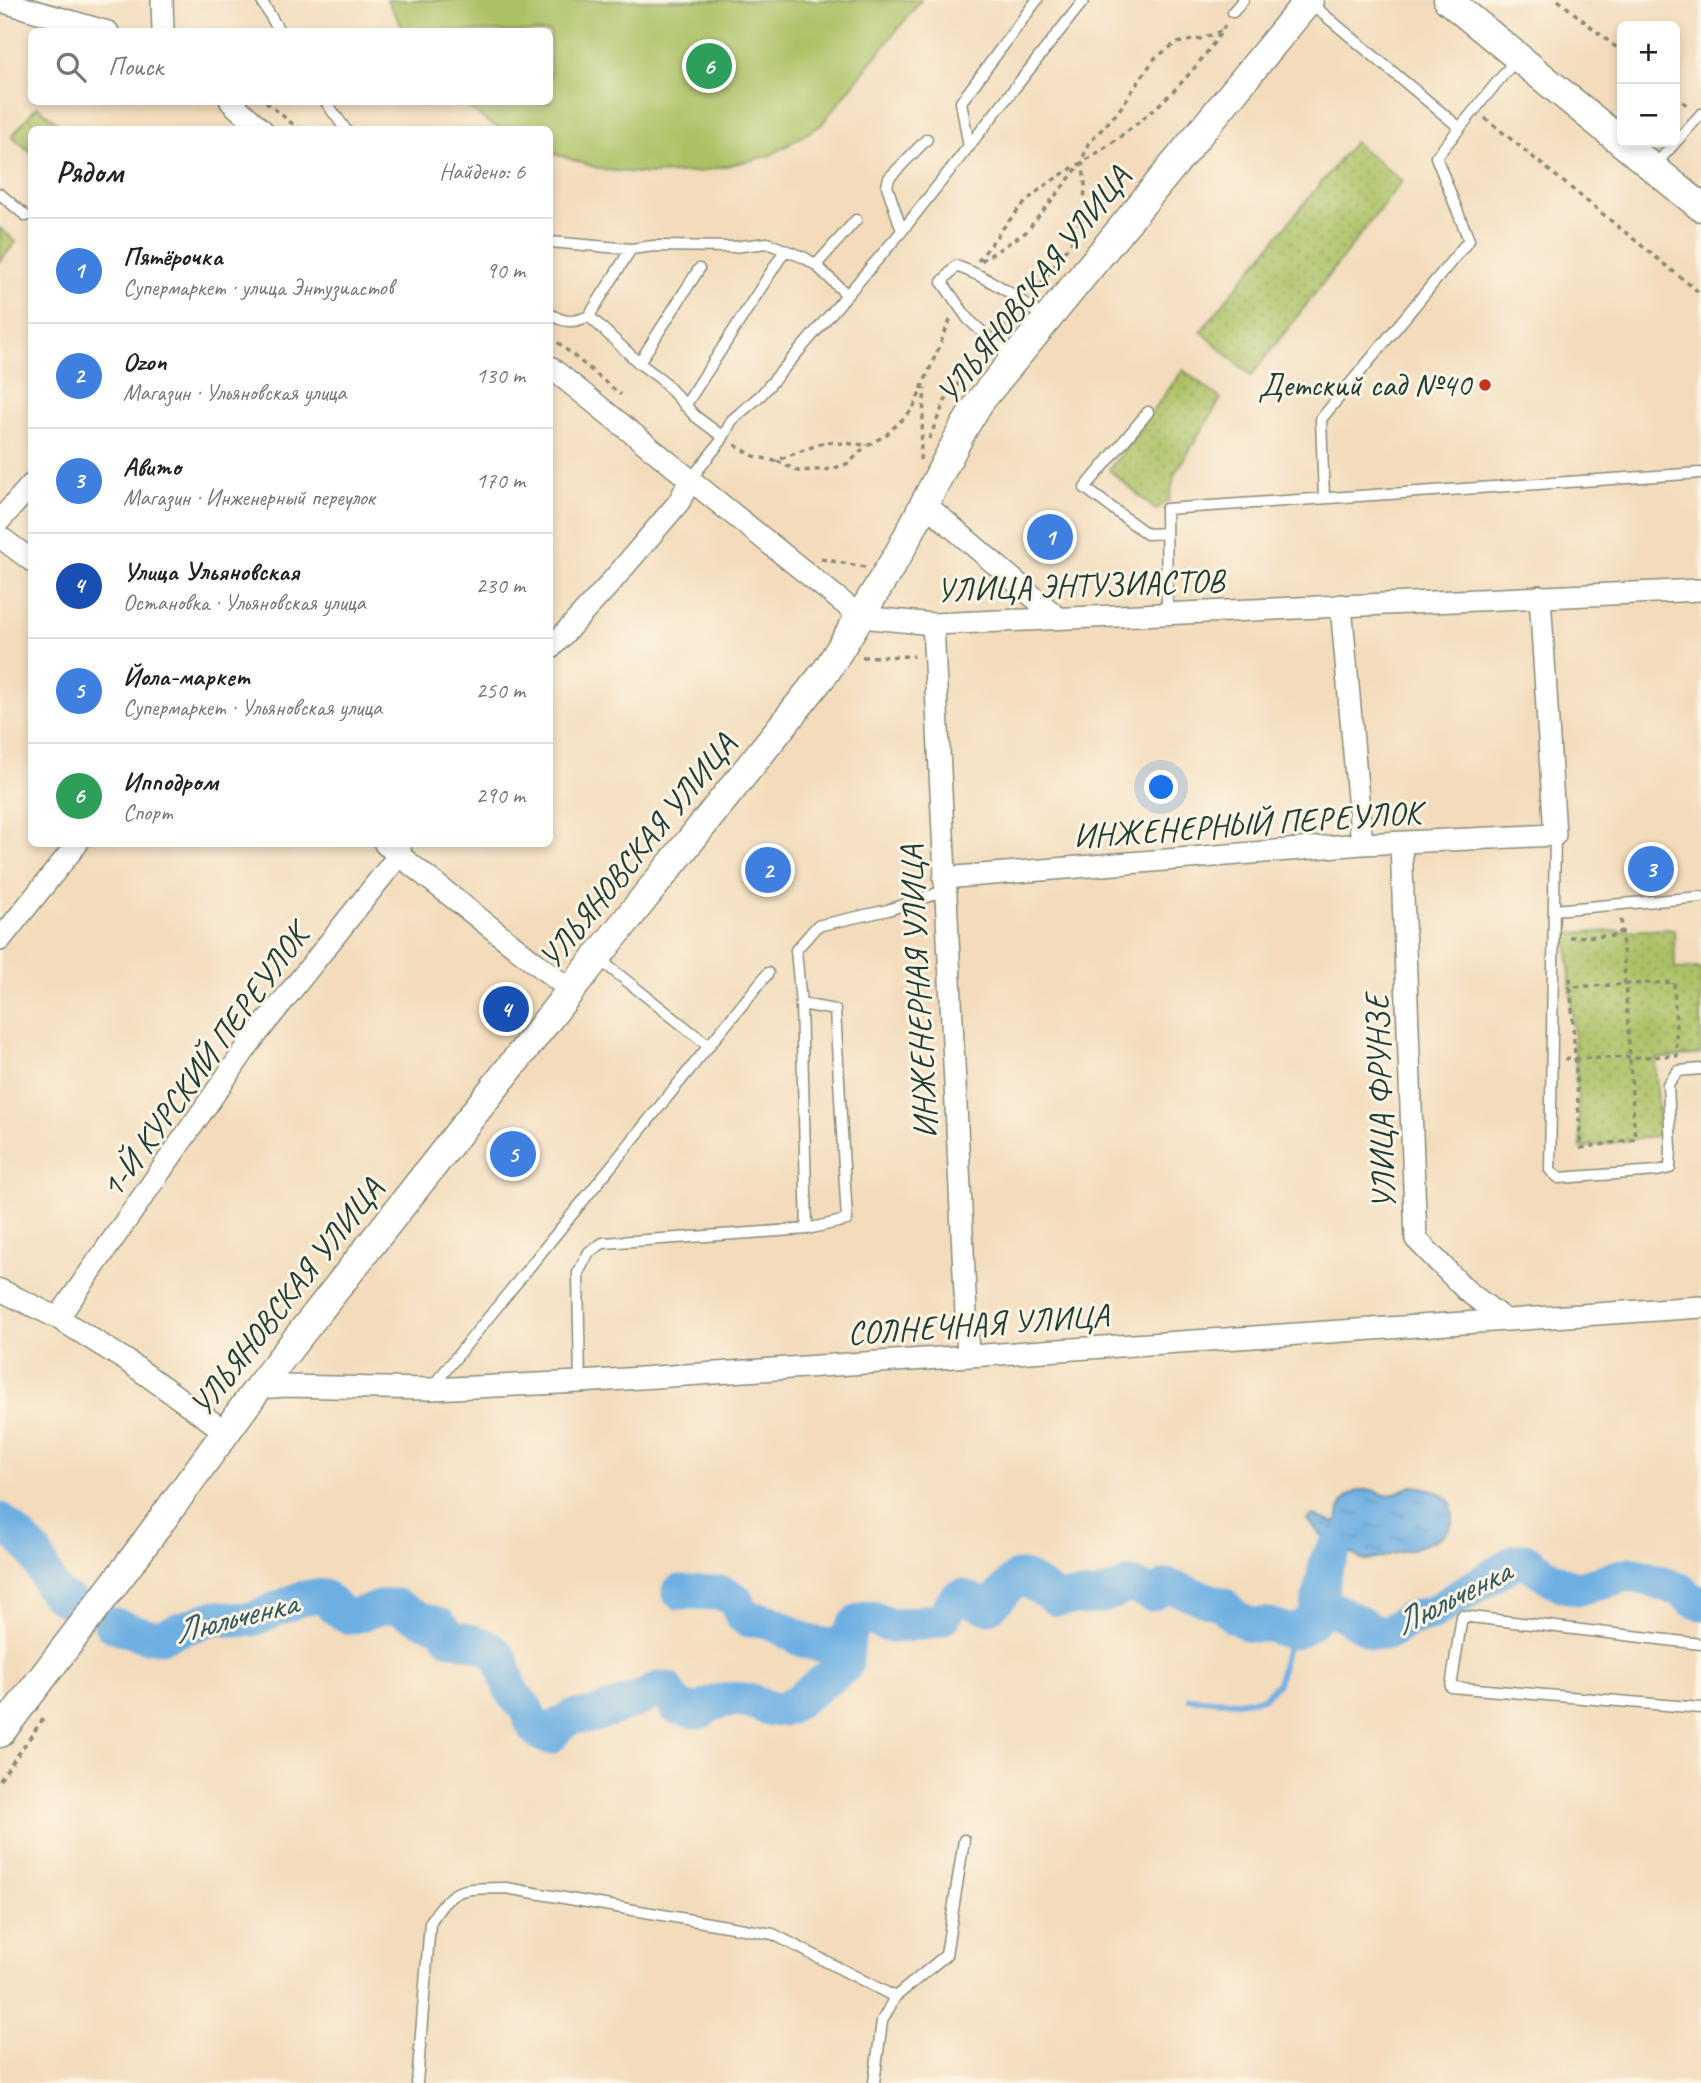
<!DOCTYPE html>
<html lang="ru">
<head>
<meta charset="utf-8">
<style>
  body { margin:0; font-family:Caveat,sans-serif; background:#f6f6f6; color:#222 }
  .controls { position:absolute; right:21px; top:21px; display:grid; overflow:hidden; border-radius:10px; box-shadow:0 4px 10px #0003 }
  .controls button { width:63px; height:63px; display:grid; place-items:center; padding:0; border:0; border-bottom:2px solid #e0e0e0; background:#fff; color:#222; font:35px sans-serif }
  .you { position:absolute; left:1162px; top:788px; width:24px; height:24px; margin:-18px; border:5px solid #fff; border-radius:50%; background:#1a73e8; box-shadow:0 0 0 10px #1a73e833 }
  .badge { display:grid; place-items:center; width:46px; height:46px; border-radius:50%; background:#c8321e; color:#fff; font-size:23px; font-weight:700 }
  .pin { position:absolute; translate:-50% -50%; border:4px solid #fff; box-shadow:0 2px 7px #0006 }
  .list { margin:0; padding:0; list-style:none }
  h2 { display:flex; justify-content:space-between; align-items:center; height:91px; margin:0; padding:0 28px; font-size:30px }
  h2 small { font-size:23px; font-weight:400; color:#767676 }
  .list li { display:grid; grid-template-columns:46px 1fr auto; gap:21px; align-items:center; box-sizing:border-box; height:105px; padding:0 28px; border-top:2px solid #e0e0e0 }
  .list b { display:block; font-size:26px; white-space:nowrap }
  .list p { margin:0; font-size:23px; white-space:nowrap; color:#767676 }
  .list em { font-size:23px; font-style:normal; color:#767676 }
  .icon { flex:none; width:38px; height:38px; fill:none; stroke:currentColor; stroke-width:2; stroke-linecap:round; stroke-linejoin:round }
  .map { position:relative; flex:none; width:1701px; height:2083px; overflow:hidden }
  .search { position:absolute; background:#fff; box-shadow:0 4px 10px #0003; left:28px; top:28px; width:525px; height:77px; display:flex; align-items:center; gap:18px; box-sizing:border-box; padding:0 24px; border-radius:10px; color:#767676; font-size:26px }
  .panel { position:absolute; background:#fff; box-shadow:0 4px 10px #0003; left:28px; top:126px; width:525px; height:721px; border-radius:10px }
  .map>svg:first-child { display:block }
</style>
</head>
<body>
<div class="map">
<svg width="1701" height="2083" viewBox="0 0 1701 2083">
  <defs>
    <pattern id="grass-dots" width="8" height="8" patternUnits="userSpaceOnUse" patternTransform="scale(1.75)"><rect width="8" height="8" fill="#acc165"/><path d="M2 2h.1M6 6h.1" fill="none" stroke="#8b9e54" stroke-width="1.8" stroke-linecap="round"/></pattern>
    <pattern id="park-crowns" width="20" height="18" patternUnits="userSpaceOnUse" patternTransform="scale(1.75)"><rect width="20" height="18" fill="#acc165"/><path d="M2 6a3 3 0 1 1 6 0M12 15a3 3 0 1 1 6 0" fill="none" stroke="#8b9e54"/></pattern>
    <pattern id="water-ripples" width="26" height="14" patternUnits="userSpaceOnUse" patternTransform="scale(1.75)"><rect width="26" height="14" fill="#6dafe2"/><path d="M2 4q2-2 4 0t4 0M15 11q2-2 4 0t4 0" fill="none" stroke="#5990b8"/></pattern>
  </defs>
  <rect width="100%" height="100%" fill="#fcf5e5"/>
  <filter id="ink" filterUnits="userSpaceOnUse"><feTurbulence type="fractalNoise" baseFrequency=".0143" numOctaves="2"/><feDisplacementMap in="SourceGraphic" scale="14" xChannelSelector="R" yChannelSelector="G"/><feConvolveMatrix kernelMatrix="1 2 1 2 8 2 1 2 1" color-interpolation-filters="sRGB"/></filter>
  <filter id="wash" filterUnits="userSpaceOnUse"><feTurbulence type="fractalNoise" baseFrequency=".00686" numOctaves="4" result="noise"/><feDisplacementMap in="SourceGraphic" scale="28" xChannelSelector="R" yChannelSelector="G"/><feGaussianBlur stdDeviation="1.57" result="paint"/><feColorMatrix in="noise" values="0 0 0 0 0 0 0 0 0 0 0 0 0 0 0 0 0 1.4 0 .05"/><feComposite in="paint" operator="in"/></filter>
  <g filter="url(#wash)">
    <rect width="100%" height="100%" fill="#f3dbbb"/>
    <path fill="url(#grass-dots)" stroke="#667f4c" stroke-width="2" d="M 1354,142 L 1402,181 L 1251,376 L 1201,331 Z
      M 1183,370 L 1221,399 L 1175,474 L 1169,500 L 1156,510 L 1109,470 Z
      M 1674,929 L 1675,969 L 1701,968 L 1701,1054 L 1655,1059 L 1660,1135 L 1581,1148 L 1567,933 Z"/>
    <path fill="url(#park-crowns)" stroke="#667f4c" stroke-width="2" d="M 37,106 L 65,129 L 32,130 L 31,153 L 12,136 Z
      M 0,228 L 16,242 L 0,261 Z"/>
    <path fill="#acc165" stroke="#667f4c" stroke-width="2" d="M 387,0 L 921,0 L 821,125 L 769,156 L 699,172 L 653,174 L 604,170 L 555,154 L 550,152 L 550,130 L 501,129 L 486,121 L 462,102 L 550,102 L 550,32 L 405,31 Z"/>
    <path fill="url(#water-ripples)" stroke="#46768b" stroke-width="2" d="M 1414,1486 C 1428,1488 1445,1491 1451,1505 C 1462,1534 1428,1544 1408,1550 C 1393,1553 1380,1559 1365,1561 C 1353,1557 1346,1544 1333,1551 L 1329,1549 L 1327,1540 L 1307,1520 L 1313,1515 L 1334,1523 L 1338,1519 C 1337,1501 1353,1488 1372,1490 C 1378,1491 1381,1496 1388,1495 C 1397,1494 1405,1488 1414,1486 Z"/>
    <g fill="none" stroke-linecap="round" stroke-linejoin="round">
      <path stroke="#6dafe2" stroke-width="6" d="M 1189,1698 L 1237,1702 L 1264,1698 L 1278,1683 L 1286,1650 L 1297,1631"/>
      <path stroke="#6dafe2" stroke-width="35" d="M 0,1520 L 34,1551 L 52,1588 L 58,1595 L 73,1604
        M 679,1592 L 722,1593 L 736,1600 L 742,1616 L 749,1620 C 777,1615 792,1643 824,1645 C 857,1647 843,1623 866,1619 C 876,1617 883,1625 892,1626 C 898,1626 935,1621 940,1619 C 950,1613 949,1600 961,1596 L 987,1607 C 1000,1601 1006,1585 1019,1577 L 1025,1578 L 1057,1599 L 1100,1597 L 1131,1585 L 1151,1594 L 1168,1586 L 1223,1605 L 1235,1617 L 1252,1625 L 1269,1625 L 1291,1632 L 1297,1631 L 1311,1622 L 1316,1615 L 1327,1561 L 1333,1551
        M 1318,1611 L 1333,1609 L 1376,1632 L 1389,1632 L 1409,1619 L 1433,1613 L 1506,1567 L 1515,1562 L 1525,1560 L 1548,1576 L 1564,1585 L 1579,1588 L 1629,1574 L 1639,1576 L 1679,1589 L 1692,1600 L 1701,1603
        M 111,1624 L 148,1636 L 161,1636 L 215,1617 L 233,1620 L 253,1619 L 300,1599 L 316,1596 L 324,1597 L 340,1612 L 351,1617 L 383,1607 L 396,1606 L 421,1619 L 441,1625 L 451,1638 C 466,1640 479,1642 492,1650 C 507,1659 504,1680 513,1694 C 516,1698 521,1702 524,1706 C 533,1719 531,1734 550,1737 L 558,1726 L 572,1717 L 594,1715 L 640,1699 L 661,1688 L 667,1689 L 676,1707 L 700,1712 C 712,1701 732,1697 749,1701 C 764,1705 771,1713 787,1708 L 845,1666 L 848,1638"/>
    </g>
  </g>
  <g filter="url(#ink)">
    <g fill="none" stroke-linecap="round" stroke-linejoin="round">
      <g stroke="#898c78" stroke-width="13">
        <path id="lane" d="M 261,0 L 280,32
          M 1309,2 L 1460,128
          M 1233,12 L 1243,0
          M 326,102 L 346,130
          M 969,147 L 961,102 L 1037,0
          M 1655,165 L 1701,114
          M 0,194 L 26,216
          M 902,231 L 887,186 L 889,178 L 927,139
          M 550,242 L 631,249 L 589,316 C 574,323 564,323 550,314
          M 631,249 L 654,246 L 733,247 L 767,243 L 805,258 L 816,265 L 846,294
          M 816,265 L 856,220
          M 589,316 L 639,363 L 662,380 L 695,416 L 723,437
          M 1012,359 L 968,319 L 942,282 L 956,266 C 993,279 1015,296 1045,319
          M 639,363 L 699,269
          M 685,406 L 784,252
          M 1148,412 L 1085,488 L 1147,534 L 1166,533
          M 690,480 L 721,441 L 732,420 L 761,395 L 902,231 L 1084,0
          M 1324,498 L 1321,419 L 1469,240 L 1436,157 L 1517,58
          M 1167,613 L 1166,509 L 1701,473
          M 1555,835 L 1550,1170 L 1559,1178 L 1657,1171 L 1670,1168 L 1671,1149 L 1668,1084 L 1678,1071 L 1701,1069
          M 1554,910 L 1701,897
          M 599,959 L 709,1046
          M 801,1004 L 835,1010 L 847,1220 L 807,1229
          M 580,1382 L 578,1273 L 589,1252 L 603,1243 L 807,1229 L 801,1004 L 796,950 L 817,926 L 888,910 L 944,891
          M 432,1387 L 768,973
          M 1701,1644 L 1462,1616 L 1451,1687 L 1701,1708
          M 417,2083 L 430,1923 C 453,1884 464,1889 506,1888 L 773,1934 L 895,1997
          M 874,2083 L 882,2021 L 895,1997 L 946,1955 L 964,1840"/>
      </g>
      <g stroke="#898c78" stroke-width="24">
        <path id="street" d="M 162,0 L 163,32
          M 0,1 L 108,32
          M 231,102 L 262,130
          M 550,367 L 861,617 L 933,624 L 1701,590
          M 924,503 L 1058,618
          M 0,520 L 32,484
          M 0,537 L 32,561
          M 1341,605 L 1362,844
          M 933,624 L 968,1356
          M 550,649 L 607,587 L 679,502 L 690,480
          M 1401,843 L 1416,1239 L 1467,1291 L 1505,1320
          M 385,844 L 570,990
          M 944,878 L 1362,844 L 1555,835 L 1540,596
          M 0,940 L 77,844
          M 0,1290 L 58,1318 L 127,1361 L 226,1432
          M 58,1318 L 252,1040 L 399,855 L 401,844
          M 258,1388 L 286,1386 L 430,1389 L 580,1382 L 1701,1307"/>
      </g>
      <g stroke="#898c78" stroke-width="31">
        <path id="secondary" d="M 1448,0 L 1701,207
          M 0,1733 L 137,1554 L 258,1388 L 597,957 L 827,670 L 899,553 L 963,429 L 980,401 L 1309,0"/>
      </g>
      <path stroke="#898c78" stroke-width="3.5" stroke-dasharray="5 5" stroke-linecap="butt" d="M 1558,0 L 1622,52
        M 1675,95 L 1689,107
        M 266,102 L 300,130
        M 1485,118 L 1701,294
        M 978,261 C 995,239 1010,217 1030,198 C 1052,177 1081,165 1106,147 C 1154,113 1195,75 1226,24
        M 981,261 L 1026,232 L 1080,165
        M 1035,292 L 1071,243 L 1084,211 L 1085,182 L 1082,161 L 1088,144 L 1117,113 L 1155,58 L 1176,43 L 1200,39 L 1221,31
        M 1002,329 L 1016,314
        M 550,336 L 621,395
        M 929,439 L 945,401 L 983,351
        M 735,445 L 754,456 L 775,461 L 825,442 L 868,445 L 886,435 L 913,409 L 951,318
        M 920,460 L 925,388
        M 777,461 L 798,471 L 832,469 L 849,463 L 867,445
        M 821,559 L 865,567
        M 862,657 L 914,656
        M 1569,937 L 1616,936 L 1621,931
        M 1570,978 L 1581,1148 L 1635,1139 L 1621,917
        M 1565,1059 L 1677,1056 L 1674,982 L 1568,987
        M 0,1780 L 43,1719"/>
      <use href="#lane" stroke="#fff" stroke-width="10"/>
      <use href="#street" stroke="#fff" stroke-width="21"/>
      <use href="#secondary" stroke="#fff" stroke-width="28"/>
    </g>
  </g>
  <circle fill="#c8321e" stroke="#fcf5e5" stroke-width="2.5" cx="1485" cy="385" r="7"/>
  <g text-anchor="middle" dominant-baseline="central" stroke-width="6" stroke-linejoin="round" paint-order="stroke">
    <g font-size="33" fill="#1f3d34" stroke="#fcf5e5">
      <text transform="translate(1033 285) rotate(-52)">УЛЬЯНОВСКАЯ УЛИЦА</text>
      <text transform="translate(1080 585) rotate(-2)">УЛИЦА ЭНТУЗИАСТОВ</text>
      <text transform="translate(1247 824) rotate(-4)">ИНЖЕНЕРНЫЙ ПЕРЕУЛОК</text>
      <text transform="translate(637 851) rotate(-51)">УЛЬЯНОВСКАЯ УЛИЦА</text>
      <text transform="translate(918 992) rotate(-93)">ИНЖЕНЕРНАЯ УЛИЦА</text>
      <text transform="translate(204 1061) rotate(-54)">1-Й КУРСКИЙ ПЕРЕУЛОК</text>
      <text transform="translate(1380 1102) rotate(-92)">УЛИЦА ФРУНЗЕ</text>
      <text transform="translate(286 1297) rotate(-52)">УЛЬЯНОВСКАЯ УЛИЦА</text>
      <text transform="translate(978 1324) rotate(-4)">СОЛНЕЧНАЯ УЛИЦА</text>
    </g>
    <g font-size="33" fill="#1f3d34" stroke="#fcf5e5" text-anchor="end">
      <text x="1471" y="385">Детский сад №40</text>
    </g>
    <g font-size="35" font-style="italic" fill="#325a60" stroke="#fcf5e5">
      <text transform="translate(1452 1597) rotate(-27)">Люльченка</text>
      <text transform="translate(235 1617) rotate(-14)">Люльченка</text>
    </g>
  </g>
</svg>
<div class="controls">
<button>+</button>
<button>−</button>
</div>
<div class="you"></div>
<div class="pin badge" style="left:1050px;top:537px;background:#3f7fe0">1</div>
<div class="pin badge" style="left:768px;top:870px;background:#3f7fe0">2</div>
<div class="pin badge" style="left:1651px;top:869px;background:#3f7fe0">3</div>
<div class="pin badge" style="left:506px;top:1009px;background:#1a4fb4">4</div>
<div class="pin badge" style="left:513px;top:1154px;background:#3f7fe0">5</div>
<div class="pin badge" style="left:709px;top:66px;background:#2e9e5b">6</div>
<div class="search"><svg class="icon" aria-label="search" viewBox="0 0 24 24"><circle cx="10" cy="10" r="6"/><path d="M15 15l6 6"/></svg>Поиск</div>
<section class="panel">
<h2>Рядом<small>Найдено: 6</small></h2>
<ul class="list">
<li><span class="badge" style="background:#3f7fe0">1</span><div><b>Пятёрочка</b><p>Супермаркет · улица Энтузиастов</p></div><em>90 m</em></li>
<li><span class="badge" style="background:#3f7fe0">2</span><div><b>Ozon</b><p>Магазин · Ульяновская улица</p></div><em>130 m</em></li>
<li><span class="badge" style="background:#3f7fe0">3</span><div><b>Авито</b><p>Магазин · Инженерный переулок</p></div><em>170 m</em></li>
<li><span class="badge" style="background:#1a4fb4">4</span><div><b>Улица Ульяновская</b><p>Остановка · Ульяновская улица</p></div><em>230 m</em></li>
<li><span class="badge" style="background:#3f7fe0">5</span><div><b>Йола-маркет</b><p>Супермаркет · Ульяновская улица</p></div><em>250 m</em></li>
<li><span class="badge" style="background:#2e9e5b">6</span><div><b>Ипподром</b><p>Спорт</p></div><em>290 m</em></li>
</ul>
</section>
</div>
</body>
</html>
